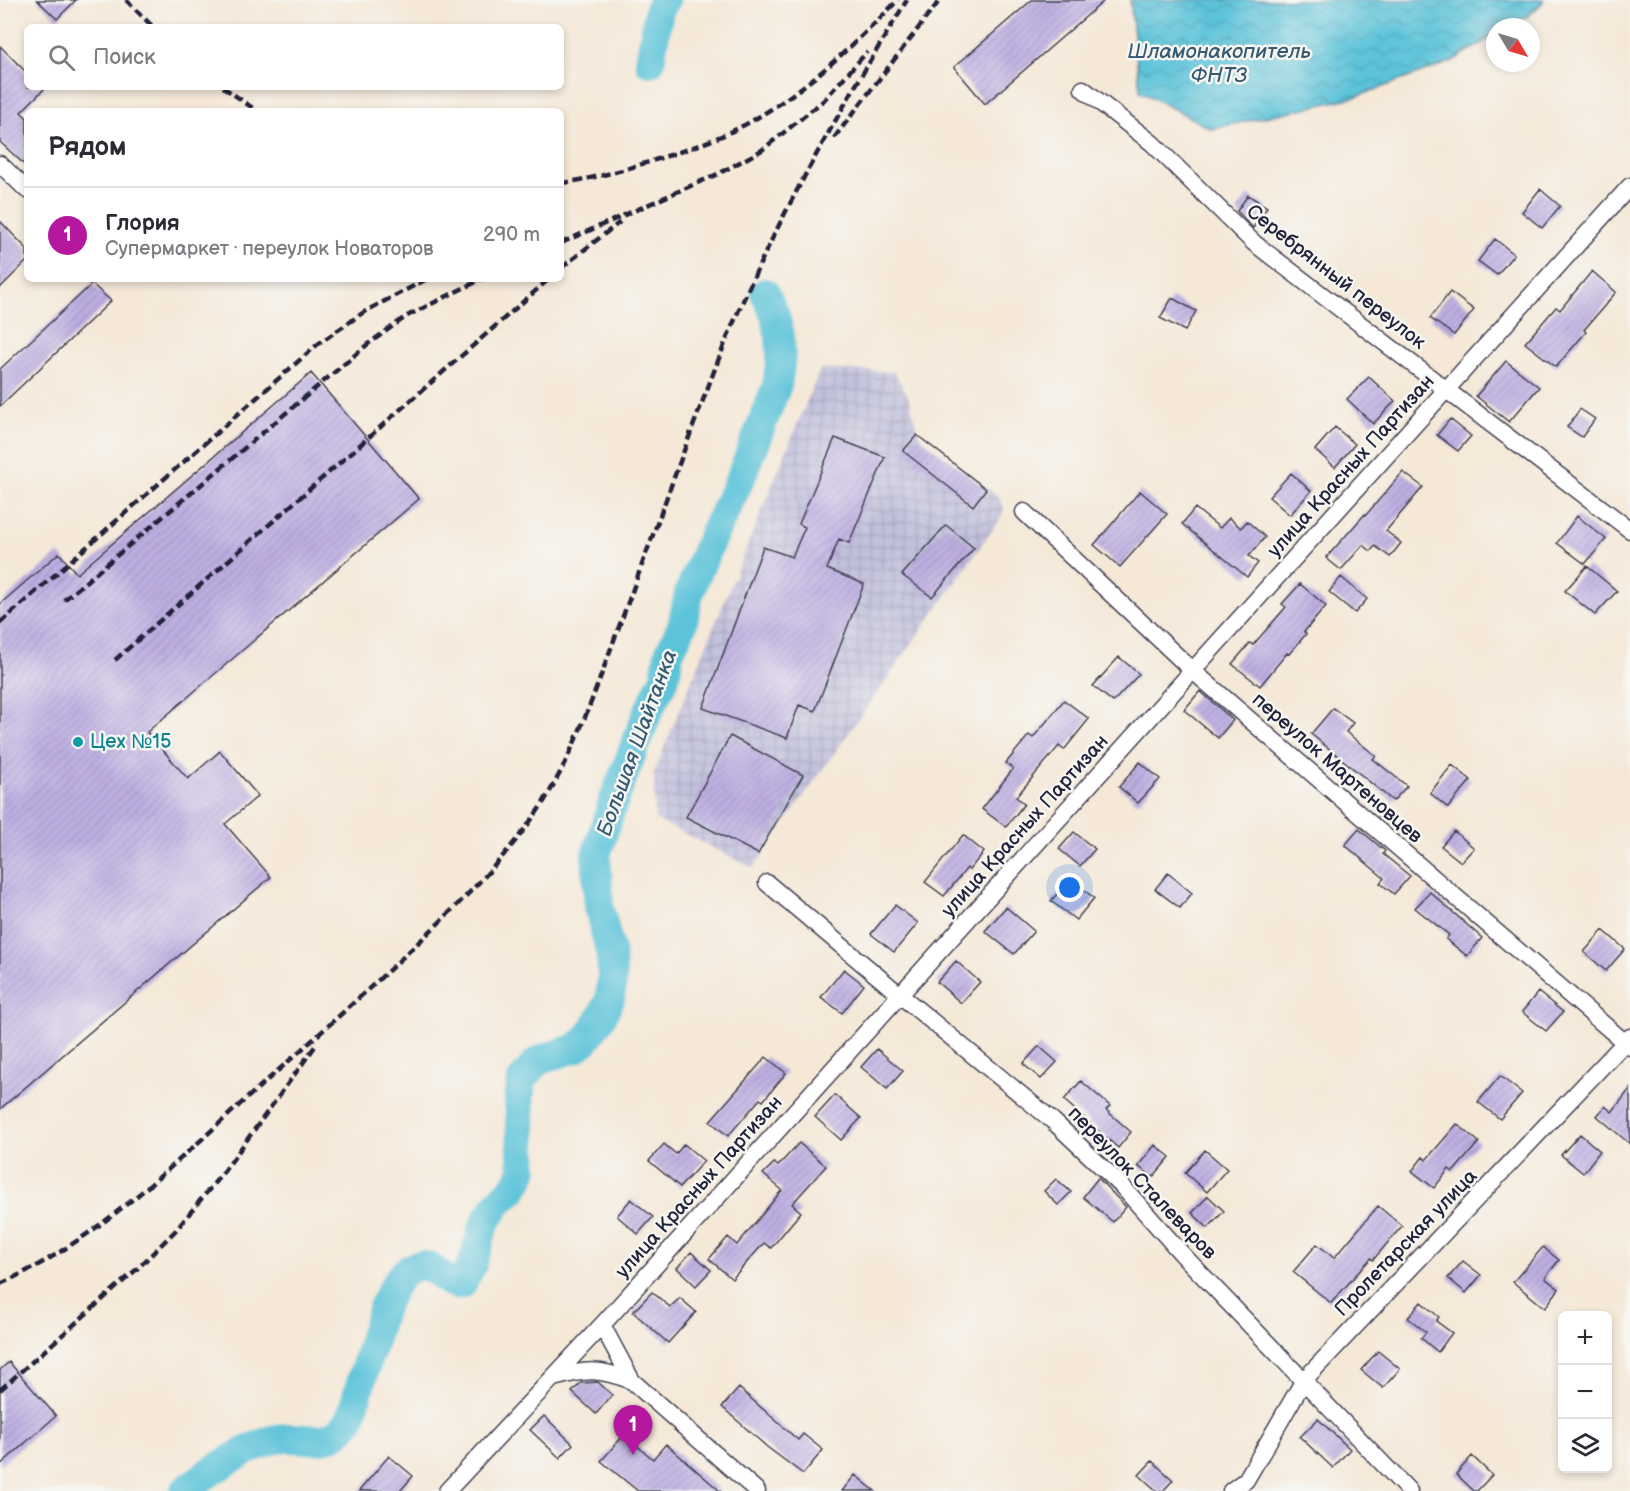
<!DOCTYPE html>
<html lang="ru">
<head>
<meta charset="utf-8">
<style>
  body { margin:0; font-family:"Balsamiq Sans",sans-serif; background:#f7f7f7; color:#2b2b33 }
  .controls { position:absolute; right:18px; bottom:18px; display:grid; overflow:hidden; border-radius:9px; box-shadow:0 3px 9px #0003 }
  .controls button { width:54px; height:54px; display:grid; place-items:center; padding:0; border:0; border-bottom:2px solid #e1e1e2; background:#fff; color:#2b2b33; font:30px sans-serif }
  .compass { position:absolute; left:1486px; top:18px; width:54px; height:54px; border-radius:50%; background:#fff; box-shadow:0 3px 9px #0003; rotate:128deg }
  .you { position:absolute; left:1070px; top:888px; width:21px; height:21px; margin:-15px; border:4px solid #fff; border-radius:50%; background:#1a73e8; box-shadow:0 0 0 9px #1a73e833 }
  .badge { display:grid; place-items:center; width:39px; height:39px; border-radius:50%; background:#b5179e; color:#fff; font-size:20px; font-weight:700 }
  .pin { position:absolute; translate:-50% -50px; filter:drop-shadow(0 2px 3px #0008) }
  .pin::after { content:''; position:absolute; top:32px; width:21px; height:18px; background:inherit; clip-path:polygon(0 0,100% 0,50% 100%) }
  .list { margin:0; padding:0; list-style:none }
  h2 { display:flex; justify-content:space-between; align-items:center; height:78px; margin:0; padding:0 24px; font-size:26px }
  h2 small { font-size:20px; font-weight:400; color:#7c7c81 }
  .list li { display:grid; grid-template-columns:39px 1fr auto; gap:18px; align-items:center; box-sizing:border-box; height:96px; padding:0 24px; border-top:2px solid #e1e1e2 }
  .list b { display:block; font-size:22px; white-space:nowrap }
  .list p { margin:0; font-size:20px; white-space:nowrap; color:#7c7c81 }
  .list em { font-size:20px; font-style:normal; color:#7c7c81 }
  .icon { flex:none; width:33px; height:33px; fill:none; stroke:currentColor; stroke-width:2; stroke-linecap:round; stroke-linejoin:round }
  .map { position:relative; flex:none; width:1630px; height:1491px; overflow:hidden }
  .search { position:absolute; background:#fff; box-shadow:0 3px 9px #0003; left:24px; top:24px; width:540px; height:66px; display:flex; align-items:center; gap:15px; box-sizing:border-box; padding:0 21px; border-radius:9px; color:#7c7c81; font-size:22px }
  .panel { position:absolute; background:#fff; box-shadow:0 3px 9px #0003; left:24px; top:108px; width:540px; height:174px; border-radius:9px }
  .map>svg:first-child { display:block }
</style>
</head>
<body>
<div class="map">
<svg width="1630" height="1491" viewBox="0 0 1630 1491">
  <defs>
    <pattern id="industrial-grid" width="8" height="8" patternUnits="userSpaceOnUse" patternTransform="scale(1.5)"><rect width="8" height="8" fill="#c2c1dc"/><path d="M0 4h8M4 0v8" fill="none" stroke="#a6a6be"/></pattern>
    <pattern id="water-waves" width="16" height="10" patternUnits="userSpaceOnUse" patternTransform="scale(1.5)"><rect width="16" height="10" fill="#5cc3d9"/><path d="M0 5q4-4 8 0t8 0" fill="none" stroke="#50a7bb"/></pattern>
    <pattern id="building-hatch" width="6" height="6" patternUnits="userSpaceOnUse" patternTransform="scale(1.5)"><rect width="6" height="6" fill="#beafe2"/><path d="M-1 1l2-2M0 6l6-6M5 7l2-2" fill="none" stroke="#a396c3"/></pattern>
  </defs>
  <rect width="100%" height="100%" fill="#f6f6f2"/>
  <filter id="ink" filterUnits="userSpaceOnUse"><feTurbulence type="fractalNoise" baseFrequency=".0167" numOctaves="2"/><feDisplacementMap in="SourceGraphic" scale="12" xChannelSelector="R" yChannelSelector="G"/><feConvolveMatrix kernelMatrix="1 2 1 2 8 2 1 2 1" color-interpolation-filters="sRGB"/></filter>
  <filter id="wash" filterUnits="userSpaceOnUse"><feTurbulence type="fractalNoise" baseFrequency=".008" numOctaves="4" result="noise"/><feDisplacementMap in="SourceGraphic" scale="24" xChannelSelector="R" yChannelSelector="G"/><feGaussianBlur stdDeviation="1.35" result="paint"/><feColorMatrix in="noise" values="0 0 0 0 0 0 0 0 0 0 0 0 0 0 0 0 0 1.4 0 .05"/><feComposite in="paint" operator="in"/></filter>
  <g filter="url(#wash)">
    <rect width="100%" height="100%" fill="#f5e8d7"/>
    <path fill="url(#industrial-grid)" d="M 820,369 L 894,372 L 909,398 L 921,443 L 998,496 L 1004,508 L 1000,519 L 753,868 L 655,819 L 654,772 Z"/>
    <path fill="url(#water-waves)" stroke="#3f728a" stroke-width="1.5" d="M 1130,0 L 1544,0 C 1533,15 1514,27 1495,27 L 1495,35 L 1451,62 L 1355,97 L 1211,129 L 1140,91 Z"/>
    <g fill="none" stroke-linecap="round" stroke-linejoin="round">
      <path stroke="#5cc3d9" stroke-width="30" d="M 650,62 L 659,10 L 665,0
        M 185,1491 C 207,1472 242,1451 269,1441 C 303,1430 323,1455 350,1420 L 382,1310 C 389,1293 405,1256 430,1268 C 443,1274 446,1286 462,1284 L 473,1262 L 483,1228 L 488,1218 L 499,1202 L 514,1188 L 523,1172 L 519,1097 L 522,1080 L 536,1063 L 545,1058 L 576,1048 L 586,1040 L 600,1020 L 610,999 L 612,977 L 611,955 L 599,908 L 596,855 L 613,802 L 648,712 L 665,677 L 669,653 L 682,626 L 689,593 L 709,544 L 741,477 L 777,385 L 781,358 L 780,337 L 775,315 L 765,293"/>
    </g>
    <g id="blocks">
      <path fill="url(#building-hatch)" d="M 37,0 L 76,0 L 57,19 Z
        M 1032,0 L 1105,0 L 985,104 L 954,67 Z
        M 0,46 L 27,73 L 27,87 L 46,87 L 21,112 L 27,118 L 27,167 L 0,142 Z
        M 1540,189 L 1560,206 L 1542,228 L 1522,212 Z
        M 1248,195 L 1267,207 L 1253,228 L 1237,211 Z
        M 0,221 L 27,249 L 27,261 L 0,288 Z
        M 1495,239 L 1514,254 L 1497,275 L 1478,261 Z
        M 1592,271 L 1616,292 L 1584,330 L 1586,332 L 1556,367 L 1525,343 L 1556,307 L 1560,310 Z
        M 92,284 L 111,301 L 0,406 L 0,369 Z
        M 1450,292 L 1474,310 L 1454,335 L 1430,318 Z
        M 1172,298 L 1196,311 L 1185,331 L 1160,318 Z
        M 1506,361 L 1539,387 L 1509,422 L 1476,396 Z
        M 311,373 L 419,499 L 147,732 L 188,779 L 220,751 L 258,796 L 225,824 L 271,877 L 0,1109 L 0,604 L 59,553 L 77,574 Z
        M 1369,377 L 1395,401 L 1373,424 L 1347,399 Z
        M 1580,409 L 1595,419 L 1582,437 L 1567,427 Z
        M 1450,419 L 1471,436 L 1458,451 L 1437,435 Z
        M 1335,427 L 1355,444 L 1335,467 L 1315,450 Z
        M 917,435 L 986,489 L 973,506 L 903,451 Z
        M 835,438 L 885,457 L 849,543 L 839,539 L 827,569 L 864,584 L 815,711 L 799,705 L 787,738 L 703,708 L 763,547 L 792,557 L 805,527 L 799,524 Z
        M 1403,472 L 1423,487 L 1386,531 L 1401,543 L 1390,557 L 1375,546 L 1371,551 L 1363,545 L 1341,570 L 1326,558 L 1365,514 L 1366,515 Z
        M 1291,473 L 1311,491 L 1290,515 L 1269,497 Z
        M 1140,491 L 1167,514 L 1120,567 L 1094,545 Z
        M 1195,508 L 1220,528 L 1229,518 L 1241,528 L 1247,521 L 1265,537 L 1249,556 L 1258,563 L 1247,577 L 1182,524 Z
        M 1577,516 L 1606,539 L 1585,564 L 1557,543 Z
        M 946,525 L 974,548 L 932,597 L 902,575 Z
        M 1587,566 L 1617,591 L 1595,615 L 1565,591 Z
        M 1341,577 L 1367,599 L 1355,613 L 1329,592 Z
        M 1300,584 L 1326,606 L 1304,632 L 1306,634 L 1289,654 L 1287,653 L 1260,686 L 1232,664 L 1250,643 L 1253,645 L 1286,607 L 1282,604 Z
        M 1119,657 L 1139,674 L 1113,702 L 1093,686 Z
        M 1200,691 L 1233,720 L 1218,738 L 1184,710 Z
        M 1064,700 L 1089,719 L 1064,750 L 1059,746 L 1016,797 L 1024,804 L 1006,827 L 982,809 L 1013,769 L 1006,763 L 1029,735 L 1033,738 Z
        M 1333,708 L 1353,723 L 1346,732 L 1376,756 L 1373,759 L 1407,786 L 1393,801 L 1311,734 Z
        M 730,736 L 803,775 L 758,854 L 686,817 Z
        M 1140,762 L 1160,779 L 1138,803 L 1119,787 Z
        M 1452,765 L 1471,780 L 1448,808 L 1430,793 Z
        M 1359,829 L 1385,851 L 1383,854 L 1410,876 L 1394,894 L 1380,883 L 1384,878 L 1345,845 Z
        M 1454,831 L 1474,848 L 1461,862 L 1441,846 Z
        M 1074,832 L 1095,849 L 1080,866 L 1059,849 Z
        M 963,835 L 984,852 L 969,870 L 967,868 L 944,896 L 925,882 Z
        M 1168,873 L 1192,893 L 1180,908 L 1155,889 Z
        M 1070,879 L 1094,898 L 1076,920 L 1051,901 Z
        M 1430,892 L 1482,938 L 1467,956 L 1446,939 L 1449,935 L 1415,908 Z
        M 895,905 L 918,923 L 894,952 L 871,934 Z
        M 1006,907 L 1034,931 L 1014,954 L 985,931 Z
        M 1603,930 L 1625,949 L 1606,971 L 1584,952 Z
        M 956,961 L 980,982 L 961,1003 L 937,982 Z
        M 844,969 L 864,985 L 842,1013 L 821,997 Z
        M 1538,992 L 1563,1012 L 1546,1031 L 1522,1012 Z
        M 1039,1046 L 1057,1062 L 1041,1079 L 1023,1064 Z
        M 877,1049 L 903,1071 L 887,1089 L 861,1067 Z
        M 766,1057 L 786,1073 L 763,1101 L 760,1099 L 728,1136 L 710,1121 Z
        M 1500,1076 L 1522,1093 L 1500,1119 L 1478,1102 Z
        M 1081,1081 L 1110,1106 L 1106,1110 L 1131,1132 L 1118,1148 L 1064,1100 Z
        M 1630,1089 L 1630,1144 L 1597,1116 L 1605,1106 L 1612,1112 Z
        M 835,1095 L 861,1118 L 841,1140 L 815,1117 Z
        M 1457,1124 L 1479,1142 L 1453,1172 L 1449,1169 L 1434,1188 L 1412,1171 L 1423,1157 L 1426,1160 Z
        M 1580,1134 L 1600,1151 L 1583,1173 L 1561,1155 Z
        M 799,1143 L 826,1166 L 792,1204 L 801,1212 L 771,1248 L 764,1243 L 732,1279 L 709,1259 L 728,1237 L 737,1245 L 782,1190 L 763,1174 L 774,1163 L 778,1166 Z
        M 664,1144 L 676,1154 L 684,1144 L 704,1161 L 680,1187 L 649,1161 Z
        M 1155,1145 L 1170,1157 L 1153,1177 L 1138,1166 Z
        M 1205,1150 L 1227,1169 L 1207,1192 L 1185,1173 Z
        M 1098,1178 L 1126,1207 L 1113,1222 L 1083,1197 Z
        M 1056,1179 L 1071,1192 L 1058,1205 L 1044,1191 Z
        M 1208,1196 L 1224,1211 L 1208,1228 L 1192,1213 Z
        M 631,1199 L 653,1217 L 638,1234 L 617,1216 Z
        M 1378,1206 L 1402,1226 L 1373,1260 L 1371,1258 L 1331,1303 L 1293,1272 L 1317,1244 L 1334,1258 Z
        M 1543,1247 L 1559,1260 L 1545,1278 L 1559,1289 L 1545,1308 L 1513,1282 Z
        M 691,1252 L 711,1270 L 696,1286 L 677,1268 Z
        M 1463,1261 L 1481,1275 L 1466,1293 L 1448,1278 Z
        M 652,1292 L 670,1307 L 680,1298 L 696,1312 L 668,1343 L 633,1312 Z
        M 1421,1302 L 1439,1317 L 1436,1321 L 1452,1333 L 1438,1352 L 1421,1338 L 1426,1332 L 1408,1318 Z
        M 1378,1351 L 1400,1369 L 1383,1388 L 1361,1370 Z
        M 9,1362 L 56,1416 L 0,1465 L 0,1370 Z
        M 598,1382 L 612,1395 L 596,1414 L 572,1392 L 581,1383 Z
        M 739,1388 L 798,1440 L 803,1434 L 823,1450 L 803,1474 L 767,1447 L 722,1407 Z
        M 544,1416 L 573,1444 L 560,1458 L 530,1430 Z
        M 1318,1419 L 1350,1449 L 1333,1468 L 1300,1437 Z
        M 624,1435 L 653,1459 L 666,1444 L 720,1491 L 638,1491 L 601,1461 Z
        M 389,1456 L 413,1476 L 400,1491 L 359,1491 Z
        M 1472,1456 L 1492,1475 L 1477,1491 L 1474,1491 L 1456,1474 Z
        M 1152,1461 L 1173,1480 L 1163,1491 L 1157,1491 L 1139,1475 Z
        M 855,1475 L 875,1491 L 842,1491 Z"/>
    </g>
  </g>
  <g filter="url(#ink)">
    <use href="#blocks" fill-opacity="0" stroke="#424052" stroke-width="1.5"/>
    <g fill="none" stroke-linecap="round" stroke-linejoin="round">
      <g stroke="#424052" stroke-width="19">
        <path id="minor" d="M 1083,89 L 1152,143 L 1254,243 L 1630,530
          M 0,164 L 27,190
          M 1024,512 L 1193,671 L 1630,1047
          M 767,883 L 900,995 L 1053,1121 L 1121,1185 L 1182,1254 L 1409,1491
          M 602,1325 L 632,1381
          M 553,1378 C 587,1369 599,1368 632,1381 L 757,1491
          M 447,1491 L 602,1325 L 1630,186
          M 1231,1491 L 1246,1480 L 1304,1380 L 1630,1037"/>
      </g>
      <use href="#minor" stroke="#fff" stroke-width="16"/>
      <path stroke="#22223b" stroke-width="4.5" stroke-dasharray="9 4.5" stroke-linecap="butt" d="M 126,0 L 153,27
        M 223,87 L 257,111
        M 834,138 L 940,0
        M 561,183 C 594,179 627,169 658,159 C 691,148 725,137 755,119 C 809,87 854,45 898,0
        M 561,243 L 720,173 L 762,150 L 823,101 L 867,52
        M 561,268 L 620,222
        M 64,600 L 368,344 L 407,316 L 482,279
        M 0,623 L 318,344 L 364,312 L 427,279
        M 115,660 L 549,279
        M 0,1284 C 99,1240 177,1161 257,1089 C 312,1041 366,992 419,942 C 464,899 509,855 543,803 C 577,748 597,685 620,624 C 651,541 681,457 713,374 C 762,243 835,118 907,0
        M 0,1390 L 137,1269 L 176,1230 L 225,1170 L 316,1045"/>
    </g>
  </g>
  <circle fill="#0f9aa8" stroke="#f6f6f2" stroke-width="2" cx="78" cy="742" r="6"/>
  <g text-anchor="middle" dominant-baseline="central" stroke-width="5" stroke-linejoin="round" paint-order="stroke">
    <g font-size="20" fill="#22223b" stroke="#f6f6f2">
      <text transform="translate(1336 277) rotate(38)">Серебрянный переулок</text>
      <text transform="translate(1351 466) rotate(-48)">улица Красных Партизан</text>
      <text transform="translate(1337 768) rotate(41)">переулок Мартеновцев</text>
      <text transform="translate(1025 826) rotate(-48)">улица Красных Партизан</text>
      <text transform="translate(1142 1183) rotate(46)">переулок Сталеваров</text>
      <text transform="translate(699 1187) rotate(-48)">улица Красных Партизан</text>
      <text transform="translate(1406 1243) rotate(-46)">Пролетарская улица</text>
    </g>
    <g font-size="20" fill="#0d838f" stroke="#f6f6f2" text-anchor="start">
      <text x="90" y="742">Цех №15</text>
    </g>
    <g font-size="21" font-style="italic" fill="#365a72" stroke="#f6f6f2">
      <text x="1219" y="51">Шламонакопитель<tspan x="1219" dy="24">ФНТЗ</tspan></text>
      <text transform="translate(637 743) rotate(-70)">Большая Шайтанка</text>
    </g>
  </g>
</svg>
<div class="controls">
<button>+</button>
<button>−</button>
<button><svg class="icon" aria-label="layers" viewBox="0 0 24 24"><path d="M12 4l9 5-9 5-9-5zM3 14l9 5 9-5"/></svg></button>
</div>
<svg class="compass" viewBox="-18 -18 36 36"><path d="M0-13l5 13h-10z" fill="#e53935"/><path d="M0 13l5-13h-10z" fill="#7c7c81"/></svg>
<div class="you"></div>
<div class="pin badge" style="left:633px;top:1455px">1</div>
<div class="search"><svg class="icon" aria-label="search" viewBox="0 0 24 24"><circle cx="10" cy="10" r="6"/><path d="M15 15l6 6"/></svg>Поиск</div>
<section class="panel">
<h2>Рядом<small></small></h2>
<ul class="list">
<li><span class="badge">1</span><div><b>Глория</b><p>Супермаркет · переулок Новаторов</p></div><em>290 m</em></li>
</ul>
</section>
</div>
</body>
</html>
